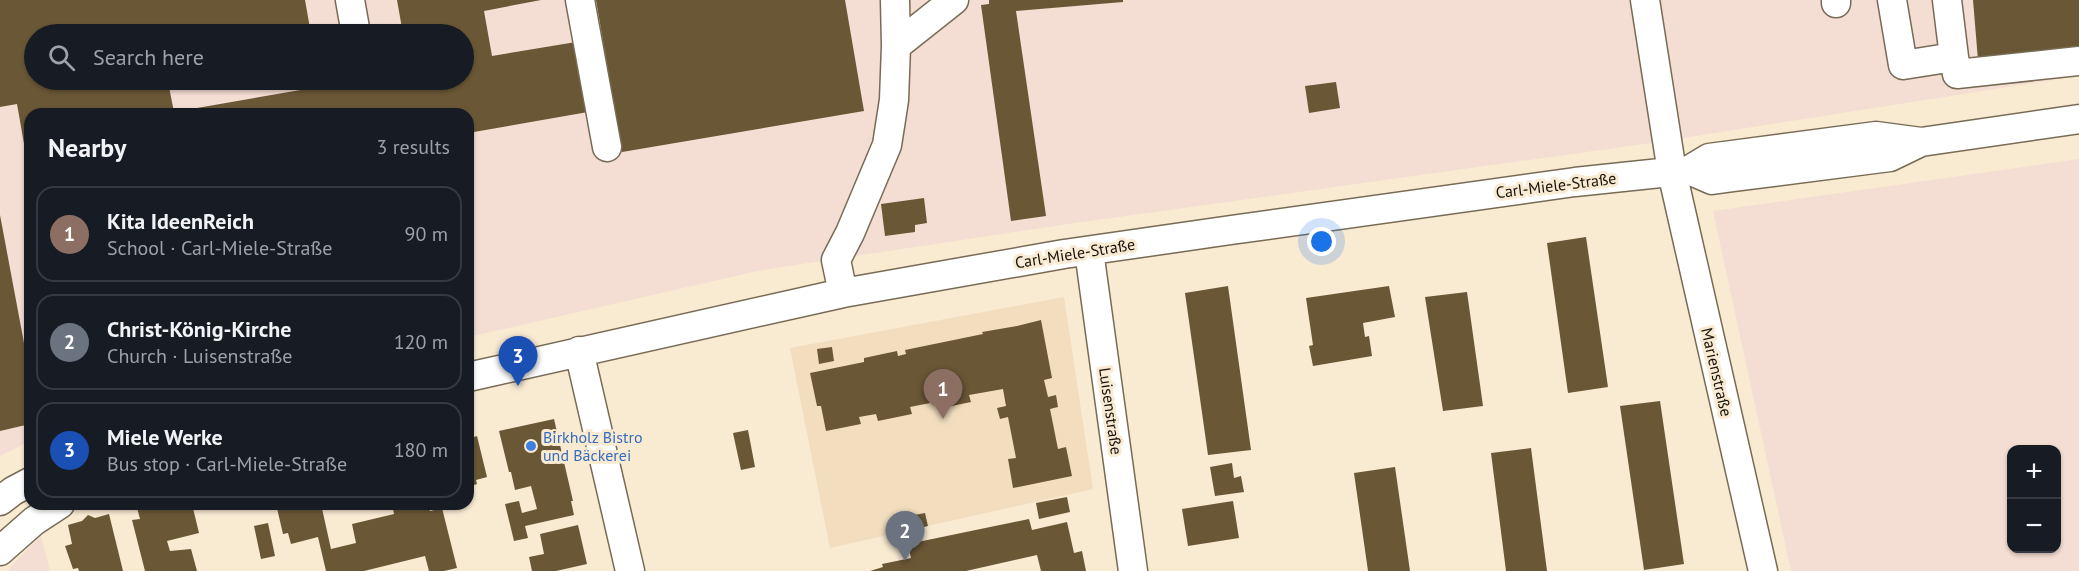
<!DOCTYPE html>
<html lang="en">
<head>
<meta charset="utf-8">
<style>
  body { margin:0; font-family:"PT Sans",sans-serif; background:#20242c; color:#f1f3f6 }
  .controls { position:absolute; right:18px; bottom:18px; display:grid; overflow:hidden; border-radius:12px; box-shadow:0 2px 4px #0004 }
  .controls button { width:54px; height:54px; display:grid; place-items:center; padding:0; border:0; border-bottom:2px solid #363941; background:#171b24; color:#f1f3f6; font:30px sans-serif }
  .you { position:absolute; left:1322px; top:242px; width:21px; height:21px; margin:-15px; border:4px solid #fff; border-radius:50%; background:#1a73e8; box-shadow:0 0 0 9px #1a73e833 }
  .badge { display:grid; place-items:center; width:39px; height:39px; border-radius:50%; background:#ea580c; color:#fff; font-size:20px; font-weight:700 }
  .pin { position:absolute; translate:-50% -50px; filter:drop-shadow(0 2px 3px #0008) }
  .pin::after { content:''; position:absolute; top:32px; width:21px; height:18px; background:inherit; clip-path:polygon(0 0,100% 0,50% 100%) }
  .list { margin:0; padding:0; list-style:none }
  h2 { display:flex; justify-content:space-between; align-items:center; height:78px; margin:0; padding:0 24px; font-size:26px }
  h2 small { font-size:20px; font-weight:400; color:#9ea1a6 }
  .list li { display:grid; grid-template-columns:39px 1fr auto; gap:18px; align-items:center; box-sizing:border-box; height:96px; margin:0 12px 12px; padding:0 12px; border:2px solid #363941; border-radius:18px }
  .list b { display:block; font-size:22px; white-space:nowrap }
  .list p { margin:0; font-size:20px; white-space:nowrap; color:#9ea1a6 }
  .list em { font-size:20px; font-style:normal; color:#9ea1a6 }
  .icon { flex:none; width:33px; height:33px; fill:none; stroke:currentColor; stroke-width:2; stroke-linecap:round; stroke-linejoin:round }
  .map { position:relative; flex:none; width:2079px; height:571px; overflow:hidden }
  .search { position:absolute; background:#171b24; box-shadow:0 2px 4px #0004; left:24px; top:24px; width:450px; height:66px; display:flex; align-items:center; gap:15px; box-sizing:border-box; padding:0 21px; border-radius:33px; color:#9ea1a6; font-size:22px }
  .panel { position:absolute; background:#171b24; box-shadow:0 2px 4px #0004; left:24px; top:108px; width:450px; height:402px; border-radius:18px }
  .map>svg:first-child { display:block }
</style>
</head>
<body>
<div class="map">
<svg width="2079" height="571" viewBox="0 0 2079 571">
  <rect width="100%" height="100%" fill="#f9ead2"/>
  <path fill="#f2debf" d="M 1064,297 L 1093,489 L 830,548 L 790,348 Z"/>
  <path fill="#f4ddd2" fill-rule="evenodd" d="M 0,0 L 2079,0 L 2079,76 L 1651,143 L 1075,223 L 762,270 L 468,337 L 468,114 L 30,114 L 30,441 L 0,456 ZM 34,34 L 464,34 L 464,80 L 34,80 Z
    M 2079,159 L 2079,571 L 1791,571 L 1713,211 ZM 2012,450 L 2056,450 L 2056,548 L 2012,548 Z
    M 41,536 L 50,571 L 8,571 L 12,565 Z"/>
  <path fill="#6a5736" d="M 0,0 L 305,0 L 311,34 L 34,34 L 34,80 L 175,80 L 168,82 L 174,112 L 358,80 L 464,80 L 464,34 L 403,34 L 397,0 L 541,0 L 484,11 L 492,56 L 576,42 L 588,112 L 468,133 L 468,114 L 30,114 L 29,172 L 17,104 L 0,107 Z
    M 596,0 L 845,0 L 864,111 L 622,152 Z
    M 989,0 L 1123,0 L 1123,2 L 1016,11 L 1046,216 L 1011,221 L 981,5 L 989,4 Z
    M 1973,0 L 2079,0 L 2079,51 L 1978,60 Z
    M 1336,82 L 1340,108 L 1309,113 L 1305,86 Z
    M 924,198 L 927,223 L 915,225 L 915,232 L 885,236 L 881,204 Z
    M 0,215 L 27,359 L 30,359 L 30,424 L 0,431 Z
    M 1586,237 L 1608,387 L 1568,393 L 1547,243 Z
    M 1228,286 L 1251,450 L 1208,455 L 1185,293 Z
    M 1389,286 L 1395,317 L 1363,323 L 1365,337 L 1369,336 L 1372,356 L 1313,366 L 1309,346 L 1313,345 L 1306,298 Z
    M 1467,292 L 1483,406 L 1443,411 L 1425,297 Z
    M 1041,320 L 1052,378 L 1044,380 L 1048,397 L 1056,395 L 1058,407 L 1050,409 L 1058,449 L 1066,447 L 1072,476 L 1013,488 L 1008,459 L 1016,458 L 1008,417 L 1000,419 L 997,408 L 1006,406 L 1003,389 L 969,395 L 971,402 L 937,409 L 935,402 L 910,407 L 912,414 L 878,421 L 876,414 L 859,417 L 861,424 L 826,431 L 821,406 L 817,406 L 810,373 L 864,362 L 864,358 L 897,351 L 898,356 L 906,354 L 905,350 L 983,334 L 982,332 L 1017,326 Z
    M 832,347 L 834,361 L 819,364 L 817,349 Z
    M 1660,401 L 1684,564 L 1644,570 L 1620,406 Z
    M 554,419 L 573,501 L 571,501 L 574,515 L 525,526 L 528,538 L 514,541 L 505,504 L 519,501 L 522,513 L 537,509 L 531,486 L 515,490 L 511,472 L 509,472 L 499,431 Z
    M 748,430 L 755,467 L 741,470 L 733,433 Z
    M 477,436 L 487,477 L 476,480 L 477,484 L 468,487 L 468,439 Z
    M 1531,448 L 1547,571 L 1506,571 L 1491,453 Z
    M 1232,463 L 1234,478 L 1241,476 L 1244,492 L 1215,496 L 1210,467 Z
    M 1395,467 L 1410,571 L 1368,571 L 1354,473 Z
    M 1067,497 L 1070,512 L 1039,519 L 1036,503 Z
    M 1233,501 L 1239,538 L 1188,546 L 1182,509 Z
    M 136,504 L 192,504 L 199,533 L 167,541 L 170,551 L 191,549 L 197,571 L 145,571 L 132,520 L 140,519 Z
    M 276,504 L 321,504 L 331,549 L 356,543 L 352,524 L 394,514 L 392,504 L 428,504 L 430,511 L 442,508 L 457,568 L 444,571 L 429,571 L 425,556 L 364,571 L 326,571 L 318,537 L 291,544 L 288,533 L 283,534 Z
    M 925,513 L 928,526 L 907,531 L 904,517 Z
    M 109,514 L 123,571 L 79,571 L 78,568 L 73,569 L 65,546 L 72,544 L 68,525 L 82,521 L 88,515 L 95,518 Z
    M 1029,519 L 1032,530 L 1067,522 L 1074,553 L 1082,551 L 1086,571 L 1041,571 L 1037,555 L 966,571 L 870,571 L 883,567 L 882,564 L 911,558 L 908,544 Z
    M 268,523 L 275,556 L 261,559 L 254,526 Z
    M 578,525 L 587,564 L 556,571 L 532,571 L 529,557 L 544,554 L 540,534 Z"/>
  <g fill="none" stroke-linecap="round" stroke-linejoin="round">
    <g stroke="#786b55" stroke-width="31">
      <path id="minor" d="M 350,0 L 356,34
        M 580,0 L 607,147
        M 1645,0 L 1672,172 L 1763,571
        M 1836,0 L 1836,3
        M 1892,0 L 1903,65 L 1954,57 L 1957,74 L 2079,61
        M 1947,0 L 1954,57
        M 896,46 L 954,0
        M 1689,170 L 1712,180 L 1734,177 L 1890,157 L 1921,142 L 2079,119
        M 1089,251 L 1133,571
        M 843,293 L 836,260 L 850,233 L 887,145 L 894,100 L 896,46 L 895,0
        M 579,351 L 630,571
        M 468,377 L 843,293 L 1064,254 L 1231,230 L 1575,182 L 1689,170 L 1709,158 L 1876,136 L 1921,142
        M 0,501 L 13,491 L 30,482
        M 0,551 L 34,521 L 60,504"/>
    </g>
    <use href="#minor" stroke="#fff" stroke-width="28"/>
  </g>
  <circle fill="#3f7fe0" stroke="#f9ead2" stroke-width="2" cx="531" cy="446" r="6"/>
  <g text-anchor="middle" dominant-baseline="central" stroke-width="6" stroke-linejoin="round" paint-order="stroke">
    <g font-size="16" fill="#161109" stroke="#f9ead2">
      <text transform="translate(1556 185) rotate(-7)">Carl-Miele-Straße</text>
      <text transform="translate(1075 253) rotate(-9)">Carl-Miele-Straße</text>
      <text transform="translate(1717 372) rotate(77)">Marienstraße</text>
      <text transform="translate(1111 411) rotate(82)">Luisenstraße</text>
    </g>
    <g font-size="16" fill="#366cbe" stroke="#f9ead2" text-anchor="start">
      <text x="543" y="437">Birkholz Bistro<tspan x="543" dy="18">und Bäckerei</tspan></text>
    </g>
  </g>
</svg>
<div class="controls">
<button>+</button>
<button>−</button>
</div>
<div class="you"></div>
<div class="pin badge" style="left:943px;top:419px;background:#8d6e63">1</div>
<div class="pin badge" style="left:905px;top:561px;background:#6b7280">2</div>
<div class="pin badge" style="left:518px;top:386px;background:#1a4fb4">3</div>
<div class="search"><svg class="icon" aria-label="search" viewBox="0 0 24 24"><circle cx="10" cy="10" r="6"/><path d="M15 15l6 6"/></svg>Search here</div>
<section class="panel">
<h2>Nearby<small>3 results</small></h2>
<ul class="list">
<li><span class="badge" style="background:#8d6e63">1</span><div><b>Kita IdeenReich</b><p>School · Carl-Miele-Straße</p></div><em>90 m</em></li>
<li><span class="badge" style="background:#6b7280">2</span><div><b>Christ-König-Kirche</b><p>Church · Luisenstraße</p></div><em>120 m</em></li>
<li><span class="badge" style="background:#1a4fb4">3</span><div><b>Miele Werke</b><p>Bus stop · Carl-Miele-Straße</p></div><em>180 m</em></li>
</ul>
</section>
</div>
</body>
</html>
